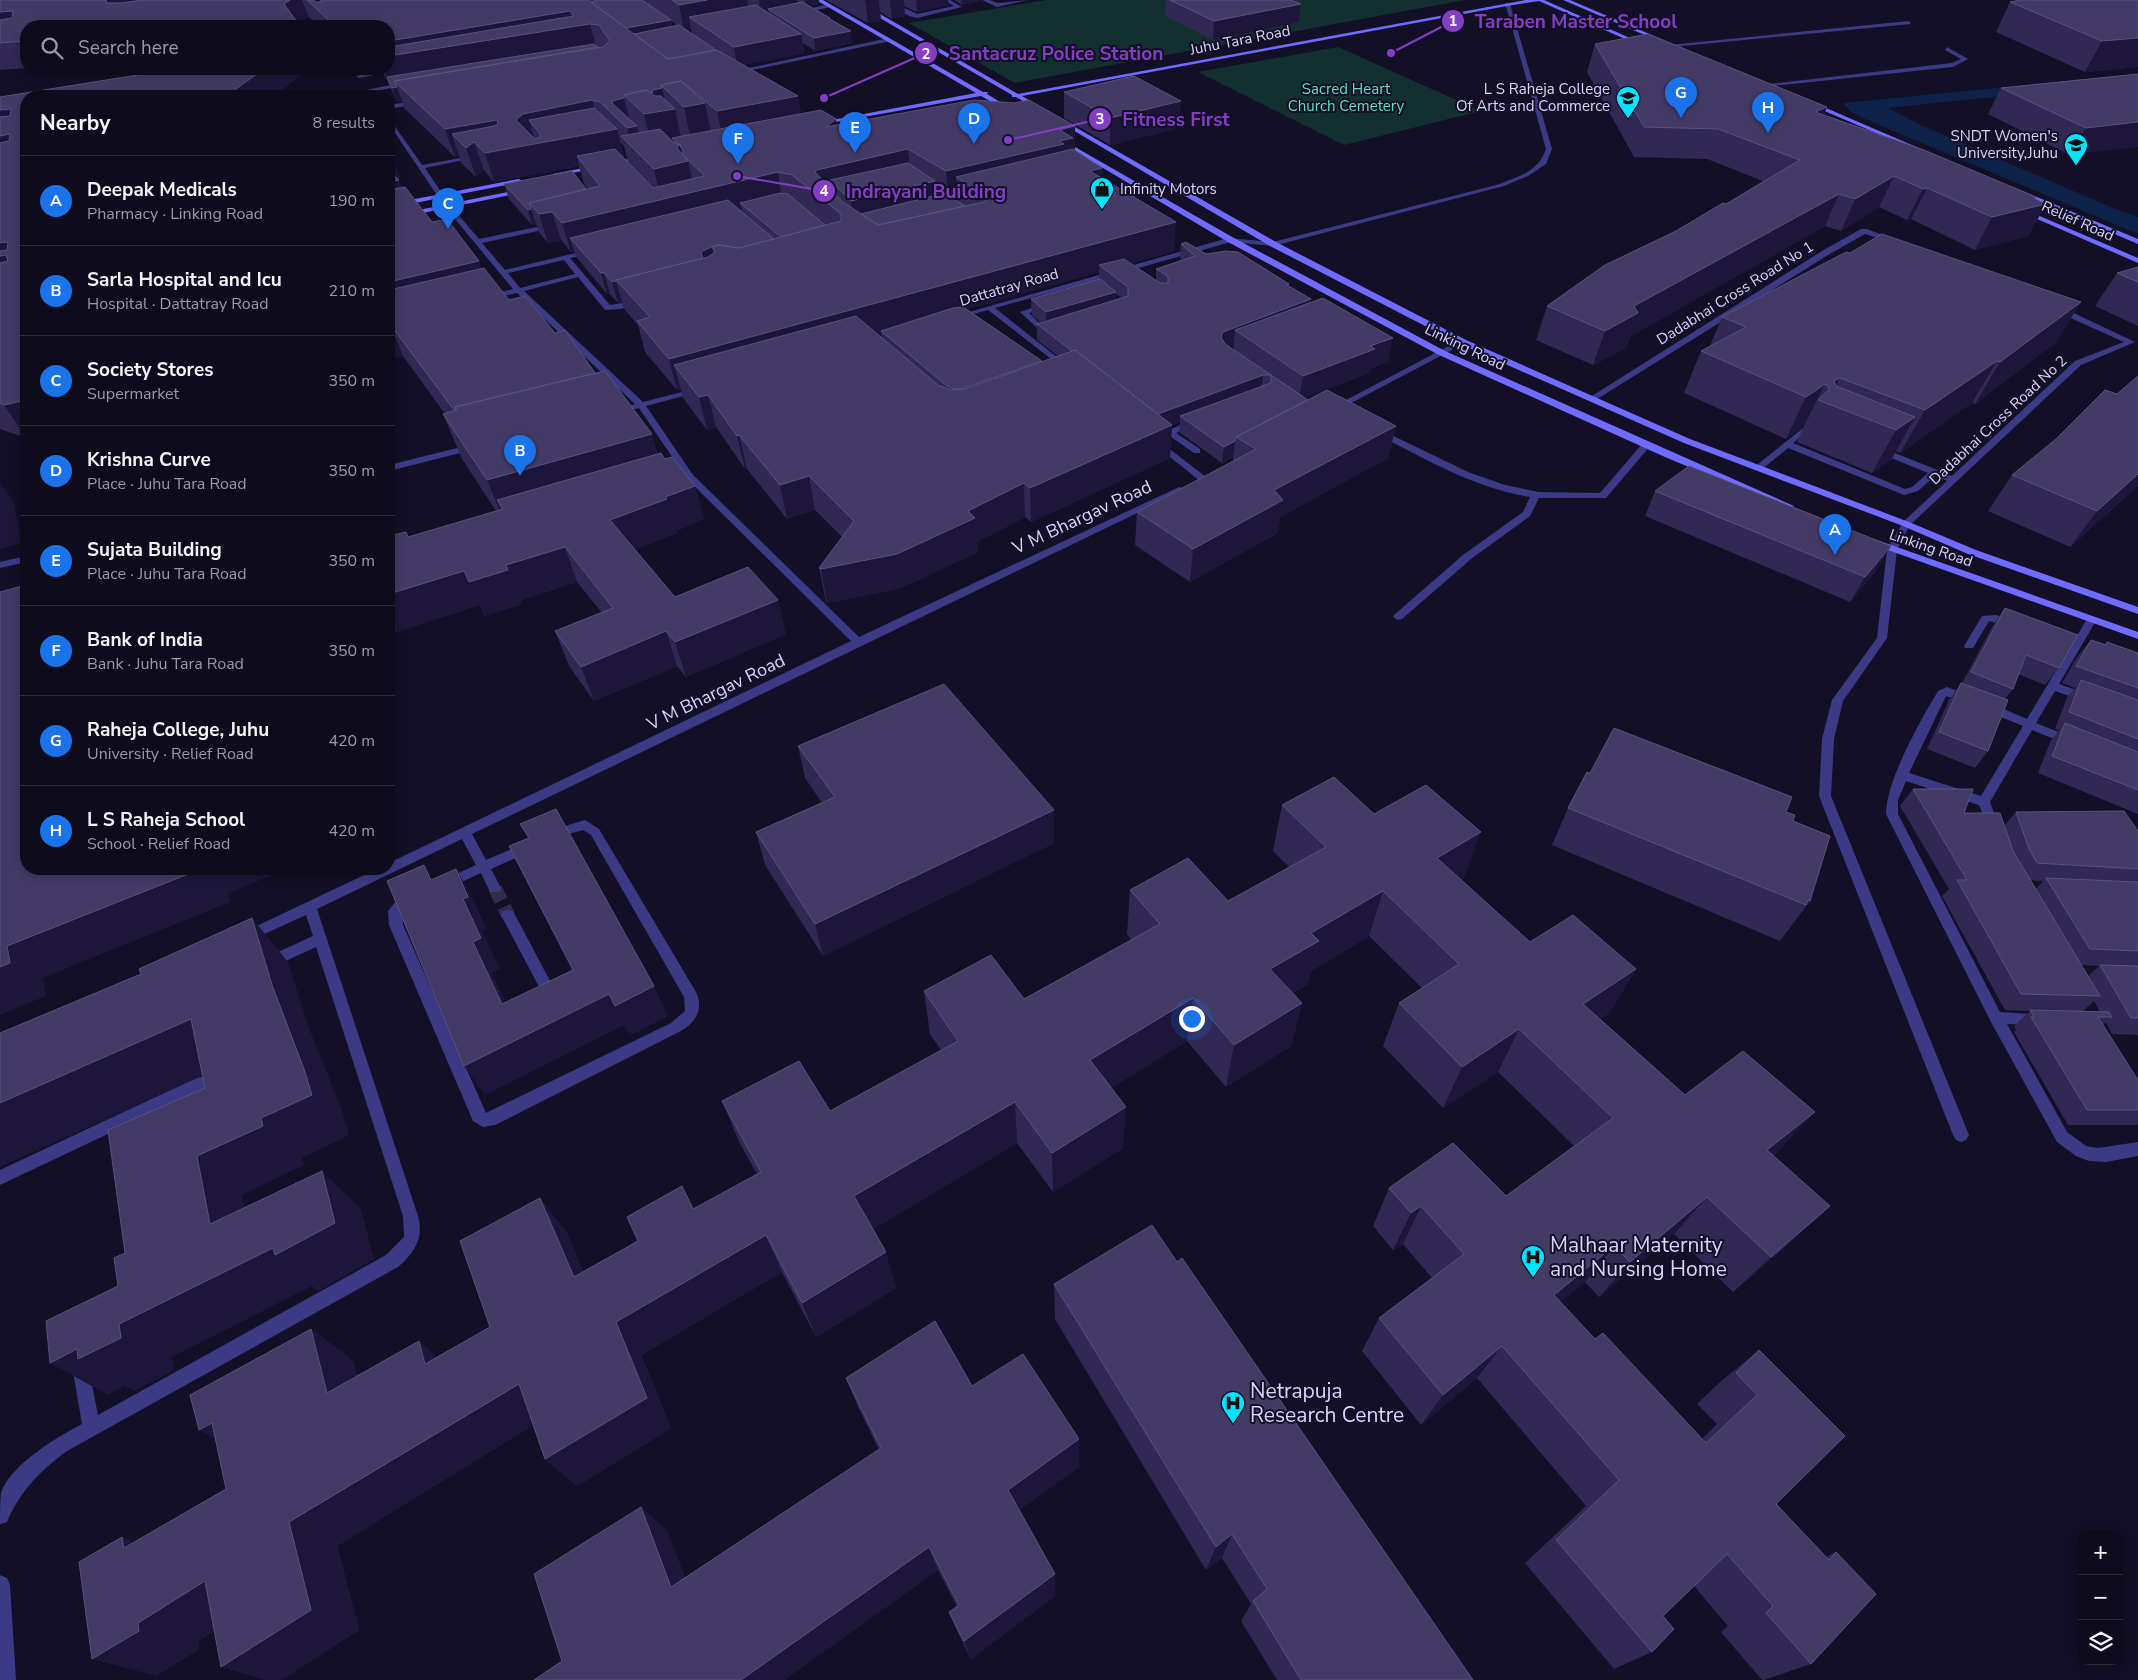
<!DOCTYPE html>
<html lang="en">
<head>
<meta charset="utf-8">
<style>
  body { margin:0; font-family:"Nunito Sans",sans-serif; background:#1c1929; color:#f1f3f6 }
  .controls { position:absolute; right:15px; bottom:15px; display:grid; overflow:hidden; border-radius:10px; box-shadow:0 2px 8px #0003 }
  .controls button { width:45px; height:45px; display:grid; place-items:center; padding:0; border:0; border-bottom:1px solid #2e2b3b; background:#0e0b1c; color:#f1f3f6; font:25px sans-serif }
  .you { position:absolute; left:1191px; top:1018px; width:18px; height:18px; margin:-12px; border:4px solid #fff; border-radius:50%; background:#1a73e8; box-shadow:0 0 0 8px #1a73e833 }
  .badge { display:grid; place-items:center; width:32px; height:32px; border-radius:50%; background:#1a73e8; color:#fff; font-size:16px; font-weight:700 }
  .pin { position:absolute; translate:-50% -41px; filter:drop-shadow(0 1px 2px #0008) }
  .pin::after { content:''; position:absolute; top:26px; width:18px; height:15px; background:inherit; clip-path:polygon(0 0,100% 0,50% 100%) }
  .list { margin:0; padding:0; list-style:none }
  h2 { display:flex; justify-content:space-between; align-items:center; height:65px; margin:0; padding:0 20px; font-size:21px }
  h2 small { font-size:16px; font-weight:400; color:#9b9ba3 }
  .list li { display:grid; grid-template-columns:32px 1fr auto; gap:15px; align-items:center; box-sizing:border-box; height:90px; padding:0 20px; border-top:1px solid #2e2b3b }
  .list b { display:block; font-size:19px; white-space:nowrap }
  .list p { margin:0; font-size:16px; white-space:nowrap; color:#9b9ba3 }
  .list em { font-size:16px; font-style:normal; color:#9b9ba3 }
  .icon { flex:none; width:28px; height:28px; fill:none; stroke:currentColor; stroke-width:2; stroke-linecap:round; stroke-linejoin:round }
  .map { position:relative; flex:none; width:2138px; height:1680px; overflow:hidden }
  .search { position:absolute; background:#0e0b1c; box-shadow:0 2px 8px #0003; left:20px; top:20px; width:375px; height:55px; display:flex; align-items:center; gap:12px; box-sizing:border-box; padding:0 18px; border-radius:20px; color:#9b9ba3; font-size:19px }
  .panel { position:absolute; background:#0e0b1c; box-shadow:0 2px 8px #0003; left:20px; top:90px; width:375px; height:785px; border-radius:20px }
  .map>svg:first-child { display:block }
</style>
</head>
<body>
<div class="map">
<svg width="2138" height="1680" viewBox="0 0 2138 1680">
  <rect width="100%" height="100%" fill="#130f26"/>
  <path fill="#12302f" d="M 1046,0 L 1465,0 L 1015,83 L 909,23 Z
    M 1338,47 L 1481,111 L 1344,145 L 1198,72 Z"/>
  <path fill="#0c2248" d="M 2138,74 L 2138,82 L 1888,108 L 1921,125 L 2108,206 L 2138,217 L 2138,234 L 1865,119 L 1851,112 L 1843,103 Z"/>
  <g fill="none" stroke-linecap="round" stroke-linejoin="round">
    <path stroke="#312d47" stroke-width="14" stroke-dasharray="14 7" stroke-linecap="butt" d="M 495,888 L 508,915"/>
    <path fill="#3d3a85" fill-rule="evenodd" d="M 881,0 L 888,0 L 917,14 L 954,6 L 943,0 L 950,0 L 962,7 L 917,18 L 909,16 Z
      M 982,0 L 989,0 L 998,3 L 1028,0 L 997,7 Z
      M 1505,3 L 1510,4 L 1552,149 L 1546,164 L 1528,176 L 1504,186 L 1273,246 L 1231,242 L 995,308 L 1067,365 L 1068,367 L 1064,369 L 988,310 L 956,319 L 952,317 L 1228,238 L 1273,242 L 1500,184 C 1521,175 1538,172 1546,149 Z
      M 829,4 L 831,7 L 798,14 L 795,12 Z
      M 1909,21 L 1911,24 L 1672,47 L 1669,45 Z
      M 889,38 L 891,41 L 733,74 L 730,72 Z
      M 1947,47 L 1968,59 L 1953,67 L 1754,88 L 1751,86 L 1952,63 L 1961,59 L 1945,50 Z
      M 398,67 L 400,70 L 359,78 L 356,76 Z
      M 406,82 L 408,85 L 369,92 L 366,90 Z
      M 420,100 L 422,103 L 389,109 L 389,105 Z
      M 389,118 L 422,165 L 478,155 L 478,157 L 425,168 L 450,205 L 479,239 L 556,223 L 556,227 L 482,243 L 505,270 L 592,249 L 595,249 L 595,253 L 570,258 L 610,305 L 642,300 L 642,304 L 620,309 L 605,310 L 578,277 L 524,291 L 643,402 L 702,387 L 702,391 L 646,406 L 693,475 L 859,637 L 1177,488 L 1180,487 L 1185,490 L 472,834 L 486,860 L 565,826 L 585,820 L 599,829 L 696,992 C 704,1009 696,1022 681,1031 L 495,1125 L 483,1127 L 473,1121 L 389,925 L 388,911 L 396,901 L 476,865 L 462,839 L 317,909 L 418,1216 C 424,1238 415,1252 398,1267 L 67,1451 C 41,1470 20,1491 7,1522 L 0,1524 C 0,1515 0,1502 1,1493 C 11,1464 56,1438 82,1424 L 72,1366 L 75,1360 L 81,1357 L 87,1360 L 98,1415 L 386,1255 L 404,1237 L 403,1216 L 316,947 L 268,969 L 263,967 L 261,963 L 263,959 L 313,936 L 306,915 L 247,942 L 242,941 L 240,937 L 242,933 L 377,869 L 389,869 L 389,863 L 851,641 L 687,479 L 639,408 L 613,414 L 613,410 L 635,404 L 517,293 L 485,300 L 485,296 L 513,289 L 445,207 L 389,124 ZM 564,260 L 575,274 L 520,288 L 508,273 ZM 583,830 L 591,835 L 684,997 L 685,1011 L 671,1023 L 486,1113 L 403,925 L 402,913 L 418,902 L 481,873 L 490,892 L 500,892 L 501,888 L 491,869 L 572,833 Z
      M 1861,229 L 1867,229 L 1898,241 L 1894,243 L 1865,234 L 1828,255 L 1594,401 L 1587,399 L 1822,251 Z
      M 1047,303 L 1051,305 L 1050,307 L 1029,313 L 1049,333 L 1045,335 L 1020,312 Z
      M 2055,307 L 2061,307 L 2135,342 L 2081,365 L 1910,525 L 1897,550 L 1887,638 L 1843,701 L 1834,739 L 1831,796 L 1969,1135 L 1966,1140 L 1961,1142 L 1956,1140 L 1953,1135 L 1819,796 L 1822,739 L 1832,700 L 1877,638 L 1887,550 L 1903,522 L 1947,481 L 1935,476 L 1918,491 L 1904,495 L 1788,448 L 1761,470 L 1755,470 L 1753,468 L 1803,428 L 1807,431 L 1793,443 L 1905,489 L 1912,487 L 1928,473 L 1874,451 L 1874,447 L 1880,447 L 1952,476 L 2075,361 L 2124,342 L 2055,311 Z
      M 1460,340 L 1467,342 L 1336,411 L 1329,409 Z
      M 1195,419 L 1199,422 L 1198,424 L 1176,433 L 1200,449 L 1200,453 L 1194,453 L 1168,435 L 1156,440 L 1152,437 Z
      M 1377,428 L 1468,472 L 1505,485 L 1539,492 L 1600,493 L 1643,443 L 1646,442 L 1651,445 L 1606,498 L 1539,498 L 1530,516 L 1471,559 L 1402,619 L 1398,620 L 1393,617 L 1394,615 L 1463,555 L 1523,512 L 1530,497 C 1474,488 1424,458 1374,433 L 1373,431 Z
      M 1158,440 L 1206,477 L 1206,481 L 1200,481 L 1155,445 L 1154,443 Z
      M 473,444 L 478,447 L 476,449 L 389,471 L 389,465 Z
      M 26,556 L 26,562 L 0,568 L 0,562 Z
      M 1996,615 L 2016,622 L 2017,624 L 2012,627 L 1989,621 L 1973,648 L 1965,648 L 1964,646 L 1982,616 Z
      M 2092,616 L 2097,619 L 2059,684 L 2090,695 L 2092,698 L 2086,702 L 2055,691 L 2036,723 L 2073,738 L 2075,741 L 2069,745 L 2032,730 L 1990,802 L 1999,827 L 1997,830 L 1989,830 L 1979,805 L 1906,781 L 1898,800 L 1898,814 L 2000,1012 L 2043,1015 L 2045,1019 L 2043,1023 L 2038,1025 L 2007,1024 L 2067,1132 L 2086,1146 L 2098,1148 L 2138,1142 L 2138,1156 L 2106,1162 L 2089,1161 L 2076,1156 L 2057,1142 L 1991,1022 L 1886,814 C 1886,781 1920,721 1938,691 L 1947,687 L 1973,697 L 1975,700 L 1969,704 L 1946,696 L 1909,773 L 1981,796 L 2023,726 L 1984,710 L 1982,707 L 1984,704 L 1992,704 L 2027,719 L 2087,619 Z
      M 508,910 L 513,911 L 557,994 L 559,998 L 557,1002 L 552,1004 L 547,1002 L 501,915 L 503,911 Z
      M 211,1075 L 216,1076 L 222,1090 L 220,1095 L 215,1097 L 210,1095 L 207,1088 L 203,1089 L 0,1185 L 0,1170 L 196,1078 Z
      M 0,1575 L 7,1578 L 10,1585 L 16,1680 L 0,1680 Z"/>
    <path fill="#6f6bff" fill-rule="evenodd" d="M 816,0 L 823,0 L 983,92 L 988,92 L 987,94 L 1013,110 L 1008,111 L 981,96 L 819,125 L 821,122 L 976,93 Z
      M 849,0 L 856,0 L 1018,94 L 1526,0 L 1544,0 L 1646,45 L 1641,46 L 1539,1 L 1507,6 L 1022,96 L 1042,108 L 1040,111 L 1016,97 L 1012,97 L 1012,95 Z
      M 1563,0 L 1570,0 L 1666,41 L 1661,42 Z
      M 1808,102 L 1812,102 L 1921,149 L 1916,150 L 1808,104 Z
      M 1061,119 L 1276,242 L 1466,340 L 1690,439 L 1909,522 L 1976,550 L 2138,607 L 2138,614 L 1968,554 L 1903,526 L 1684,443 L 1460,344 L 1270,246 L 1059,122 Z
      M 1061,139 L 1234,238 L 1445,351 L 1794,506 L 1789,509 L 1786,508 L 1665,457 L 1439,355 L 1228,242 L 1059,142 L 1058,141 Z
      M 644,156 L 646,157 L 646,159 L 556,176 L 553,174 Z
      M 519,179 L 522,181 L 521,182 L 389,208 L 389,204 Z
      M 523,189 L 526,191 L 525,192 L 389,220 L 389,216 Z
      M 2020,190 L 2138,239 L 2138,244 L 2018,193 L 2017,192 Z
      M 2023,209 L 2138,258 L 2138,263 L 2021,212 L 2020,211 Z
      M 1874,539 L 2138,632 L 2138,639 L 1871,544 L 1871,540 Z"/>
  </g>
  <path fill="#312854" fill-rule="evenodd" d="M 0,0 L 314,0 L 316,2 L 320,2 L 319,0 L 642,0 L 644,1 L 644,0 L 794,0 L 794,3 L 799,2 L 795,0 L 819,0 L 819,4 L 810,6 L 830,18 L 830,20 L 852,43 L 815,51 L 803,43 L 804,53 L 743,65 L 798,96 L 801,114 L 836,125 L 1075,126 L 1075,151 L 1102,168 L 1102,178 L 1174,251 L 1131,263 L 1156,280 L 1156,269 L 1182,260 L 1180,259 L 1181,244 L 1206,254 L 1289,286 L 1311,299 L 1311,302 L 1388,362 L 1371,368 L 1370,373 L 1305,397 L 1308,400 L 1396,426 L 1388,458 L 1280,517 L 1278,533 L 1190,582 L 1135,545 L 1137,512 L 1233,461 L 1233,457 L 1222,463 L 1179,432 L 1180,422 L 1172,425 L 1170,458 L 1031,522 L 1025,517 L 977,542 L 978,552 L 901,588 L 827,603 L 826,602 L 819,568 L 842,537 L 815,510 L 787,519 L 747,469 L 745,469 L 716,427 L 707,430 L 683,398 L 681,390 L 677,390 L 645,352 L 638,325 L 624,309 L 622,302 L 618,303 L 610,294 L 607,294 L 577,258 L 574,251 L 571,252 L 561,240 L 548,243 L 538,231 L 536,224 L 532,225 L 509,199 L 504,184 L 588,189 L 584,184 L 579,166 L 494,182 L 484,170 L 476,177 L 461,163 L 459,156 L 455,157 L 404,108 L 402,101 L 397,102 L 382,70 L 381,69 L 389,69 L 389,26 L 318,26 L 309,17 ZM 671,21 L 678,26 L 672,27 ZM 691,29 L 692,34 L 686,30 ZM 620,142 L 624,146 L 628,163 L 623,158 L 624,158 ZM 936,191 L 941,194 L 936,195 ZM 957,197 L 957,202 L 952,198 ZM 1099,272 L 1099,279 L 1031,299 L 1032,315 L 1041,323 L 1037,324 L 1037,340 L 1058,356 L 1042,362 L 1042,361 L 967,309 ZM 1116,294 L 1122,298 L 1115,300 ZM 881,333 L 882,338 L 878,334 ZM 1234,343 L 1233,350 L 1228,346 Z
    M 826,0 L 948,0 L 949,5 L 917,12 L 904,6 L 905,16 L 892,19 L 880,12 L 881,21 L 868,23 Z
    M 954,0 L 981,0 L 980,1 L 962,5 Z
    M 1166,0 L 1291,0 L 1299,22 L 1213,40 L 1165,16 Z
    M 2138,0 L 2138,67 L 2085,72 L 1996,32 L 2010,2 Z
    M 26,41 L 26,68 L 0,70 L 0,43 Z
    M 1595,44 L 1827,107 L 1824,115 L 2036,197 L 2035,199 L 2046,204 L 2028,236 L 1975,250 L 1911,219 L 1907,220 L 1879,207 L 1841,231 L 1825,226 L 1631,336 L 1626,348 L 1593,365 L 1536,340 L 1547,306 L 1676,231 L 1726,204 L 1763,181 L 1707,159 L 1634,157 L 1587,72 Z
    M 307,71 L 26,96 L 26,438 L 0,429 L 0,97 Z
    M 2138,74 L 2070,155 L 1988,114 L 2001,88 Z
    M 1064,92 L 1179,128 L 1110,145 L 1064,118 Z
    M 389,150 L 400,178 L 398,179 L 402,187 L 432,222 L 482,268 L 509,300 L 555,333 L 595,373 L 658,454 L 665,459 L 695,486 L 704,519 L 676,531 L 677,533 L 635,549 L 675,597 L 786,634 L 686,677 L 677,666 L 594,701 L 569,666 L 555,631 L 602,613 L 577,582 L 521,600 L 522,604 L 484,616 L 480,605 L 389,634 L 389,536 L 408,537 L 496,511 L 462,459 L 443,414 L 445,414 L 403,356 L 389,359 Z
    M 1850,253 L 2081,302 L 2055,343 L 1975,404 L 1972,403 L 1900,453 L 1896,451 L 1891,460 L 1872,473 L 1797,442 L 1804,426 L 1786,439 L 1684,393 L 1701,351 L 1710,346 L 1722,317 Z
    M 2138,267 L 2138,326 L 2095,306 L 2117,273 Z
    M 2117,394 L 2138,486 L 2070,547 L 1988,511 L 2012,475 Z
    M 1655,491 L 1891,546 L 1875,572 L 1850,602 L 1645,516 Z
    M 2005,608 L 2059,668 L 2045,685 L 2018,674 L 2013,689 L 2005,699 L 1988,751 L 1975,768 L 1927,749 L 1949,700 L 1961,683 L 1962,683 L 1993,625 Z
    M 2091,640 L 2105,645 L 2107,642 L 2138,653 L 2138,814 L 2038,773 L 2051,740 L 2059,730 L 2055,729 L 2067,697 L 2075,688 L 2062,683 L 2077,657 Z
    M 798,746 L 1054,843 L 823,956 L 765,865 L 756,832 L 822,803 L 805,778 Z
    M 1590,773 L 1786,812 L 1793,821 L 1810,901 L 1780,941 L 1552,845 L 1568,808 Z
    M 1913,789 L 1964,813 L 2004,826 L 2016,812 L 2138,831 L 2138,1035 L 2112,1034 L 2106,1022 L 2103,1025 L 2138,1080 L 2138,1124 L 2137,1125 L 2068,1125 L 2014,1032 L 2016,1030 L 2014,1026 L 2030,1011 L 2005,1010 L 1942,896 L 1949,889 L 1900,806 ZM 2030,880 L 2043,881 L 2036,889 ZM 2081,965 L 2099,966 L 2088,976 ZM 2094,1001 L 2100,1012 L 2082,1012 Z
    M 1282,805 L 1374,814 L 1464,878 L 1461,880 L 1530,942 L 1636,969 L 1610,1012 L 1600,1019 L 1685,1095 L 1778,1152 L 1774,1155 L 1790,1243 L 1733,1292 L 1674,1234 L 1599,1297 L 1585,1282 L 1560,1302 L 1595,1339 L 1702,1439 L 1717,1424 L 1697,1404 L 1720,1382 L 1759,1350 L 1776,1504 L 1826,1557 L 1836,1552 L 1811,1664 L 1764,1680 L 1762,1680 L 1721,1632 L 1728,1626 L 1694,1586 L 1663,1616 L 1652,1652 L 1614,1669 L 1525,1563 L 1586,1506 L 1477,1378 L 1421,1425 L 1362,1351 L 1379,1318 L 1432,1278 L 1403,1244 L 1393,1250 L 1373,1226 L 1389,1188 L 1506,1196 L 1574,1146 L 1498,1072 L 1443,1108 L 1383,1046 L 1399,1003 L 1422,988 L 1369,936 L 1311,971 L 1307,985 L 1293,993 L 1302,1003 L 1291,1046 L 1226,1087 L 1187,1041 L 1111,1088 L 1123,1148 L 1053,1192 L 1017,1143 L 873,1229 L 896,1288 L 816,1337 L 782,1272 L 641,1355 L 671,1428 L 577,1486 L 545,1459 L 533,1425 L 337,1546 L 359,1630 L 281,1680 L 265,1680 L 214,1631 L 198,1641 L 199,1649 L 156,1676 L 135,1542 L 226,1489 L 311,1329 L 353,1361 L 357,1376 L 437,1357 L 490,1327 L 540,1198 L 568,1235 L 583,1271 L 638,1241 L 682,1186 L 694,1209 L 757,1174 L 739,1142 L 722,1101 L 830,1111 L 941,1050 L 930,1034 L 924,991 L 1024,999 L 1132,940 L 1127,934 L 1130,890 L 1228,901 L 1289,867 L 1273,851 Z
    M 1177,1262 L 1473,1680 L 1277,1680 L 1241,1621 L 1251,1604 L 1222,1558 L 1206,1570 L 1055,1319 L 1054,1284 Z
    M 846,1378 L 972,1386 L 1079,1439 L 1079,1467 L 1019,1510 L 1055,1574 L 1055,1596 L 971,1659 L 957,1631 L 949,1612 L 957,1607 L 938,1570 L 784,1680 L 534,1680 L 562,1661 L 641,1507 L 667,1531 L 685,1578 L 879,1450 L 859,1409 Z"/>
  <path fill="#1d163a" d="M 106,0 L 286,0 L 120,24 L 106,1 Z
    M 290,0 L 302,0 L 309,17 L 298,26 L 284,4 Z
    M 707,0 L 747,0 L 750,18 L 689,17 L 691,29 L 684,30 L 679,5 Z
    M 759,0 L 794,0 L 795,9 L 768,9 L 769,14 L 761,15 Z
    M 805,0 L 819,0 L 819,4 L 806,7 Z
    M 865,0 L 879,0 L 881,21 L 868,23 Z
    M 890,0 L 904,0 L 905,16 L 892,19 Z
    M 916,0 L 948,0 L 949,5 L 917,12 Z
    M 961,0 L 981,0 L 980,1 L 962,5 Z
    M 1301,4 L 1299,22 L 1213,40 L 1214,21 Z
    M 13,11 L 26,35 L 0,39 L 0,12 Z
    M 570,11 L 574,26 L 590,24 L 597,49 L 387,77 L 389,84 L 383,69 L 389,69 L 389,41 Z
    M 671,20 L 673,32 L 639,39 L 625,28 Z
    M 851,31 L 852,43 L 815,51 L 814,38 Z
    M 801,34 L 804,53 L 737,66 L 734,47 Z
    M 2138,38 L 2138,67 L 2085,72 L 2102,41 Z
    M 186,69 L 306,69 L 307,71 L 274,96 L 226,96 Z
    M 684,83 L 689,106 L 705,103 L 713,141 L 692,145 L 684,107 L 664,87 Z
    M 397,87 L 402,101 L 397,102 L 392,88 Z
    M 662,88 L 667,110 L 675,109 L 683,147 L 681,147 L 684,162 L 688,161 L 695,192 L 778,172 L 782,200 L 740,203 L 742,210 L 581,250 L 570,238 L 574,251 L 571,252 L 562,223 L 661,200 L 654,169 L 679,145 L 672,138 L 675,148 L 653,152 L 644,114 L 656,112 L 652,93 L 653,90 Z
    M 798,96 L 803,124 L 723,139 L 717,111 Z
    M 624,98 L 631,126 L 613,104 L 612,101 Z
    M 592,100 L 600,128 L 540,134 L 529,120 L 535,141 L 617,129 L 624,158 L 584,165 L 577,156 L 579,166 L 494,182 L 485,153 L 516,120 L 523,114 Z
    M 1181,101 L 1179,128 L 1110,145 L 1110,118 Z
    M 1827,107 L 1815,137 L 1815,112 Z
    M 11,109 L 26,161 L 0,167 L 0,110 Z
    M 836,119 L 839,146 L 826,127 Z
    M 497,120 L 506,149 L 474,142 L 484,170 L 476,177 L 466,148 L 452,134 L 459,156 L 455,157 L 445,129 Z
    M 2138,122 L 2138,147 L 2070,155 L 2086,128 Z
    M 637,126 L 644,154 L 631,146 L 627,128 Z
    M 1075,126 L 1075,153 L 956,177 L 957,197 L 948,199 L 946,171 L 1060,130 Z
    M 908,149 L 911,176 L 830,180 L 832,195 L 821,198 L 815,172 L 817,170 Z
    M 389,150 L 400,178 L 397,179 L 399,180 L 411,210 L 389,214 Z
    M 1102,168 L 1102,196 L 1090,171 Z
    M 1894,176 L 1879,207 L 1841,231 L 1855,199 Z
    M 935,181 L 936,202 L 854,223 L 851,201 Z
    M 1927,188 L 1911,219 L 1907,220 L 1923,189 Z
    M 1839,194 L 1825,226 L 1631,336 L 1626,348 L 1593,365 L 1605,331 L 1634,306 Z
    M 2036,197 L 2030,208 L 2046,204 L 2028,236 L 1975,250 L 1992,217 L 2033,198 Z
    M 531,209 L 536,224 L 532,225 L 528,210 Z
    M 534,209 L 552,212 L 561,240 L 548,243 L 539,214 Z
    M 1176,222 L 1174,251 L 1106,270 L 1099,265 L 1099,272 L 883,333 L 881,331 L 881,333 L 691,387 L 674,365 L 681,390 L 677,390 L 669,359 Z
    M 6,242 L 26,273 L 0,283 L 0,243 Z
    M 712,247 L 716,267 L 708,279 L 701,252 Z
    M 479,261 L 490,293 L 389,317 L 389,282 Z
    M 601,273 L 604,273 L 610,294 L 607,294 Z
    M 616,281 L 622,302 L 618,303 L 612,282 Z
    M 1116,292 L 1115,307 L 1046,328 L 1046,312 Z
    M 1311,299 L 1309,315 L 1235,330 L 1234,343 L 1221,348 L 1221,337 L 1223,332 Z
    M 2081,302 L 2055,343 L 1975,404 L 2000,362 Z
    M 389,324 L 390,324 L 403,356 L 389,359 Z
    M 1393,338 L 1388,362 L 1371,368 L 1370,373 L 1299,400 L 1303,376 L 1370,346 Z
    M 1042,361 L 1042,384 L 961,389 Z
    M 1997,361 L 1972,403 L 1900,453 L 1925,410 Z
    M 1263,375 L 1261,391 L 1180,416 L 1180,422 L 1153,432 L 1154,415 Z
    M 1840,378 L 1827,404 L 1834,381 Z
    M 1825,384 L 1804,426 L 1786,439 L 1806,397 Z
    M 708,395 L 716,427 L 707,430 L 699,397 Z
    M 26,400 L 26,437 L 4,405 Z
    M 1915,417 L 1891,460 L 1872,473 L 1896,430 Z
    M 1172,425 L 1170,458 L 1031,522 L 1030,488 Z
    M 1396,426 L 1388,458 L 1280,517 L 1278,533 L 1190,582 L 1193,549 L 1274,490 Z
    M 652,434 L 665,480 L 503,509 L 497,500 L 507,526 L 506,526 L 487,480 Z
    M 739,435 L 747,469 L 745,469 L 737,436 Z
    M 1235,441 L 1233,457 L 1222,463 L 1224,447 Z
    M 2138,474 L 2138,486 L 2070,547 L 2097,511 Z
    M 809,476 L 815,510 L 787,519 L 780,485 Z
    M 0,483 L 14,502 L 21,543 L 0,549 Z
    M 1024,483 L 1025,517 L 977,542 L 978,552 L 901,588 L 827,603 L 821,569 L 968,511 Z
    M 695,486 L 704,519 L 676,531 L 677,533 L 621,555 L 610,520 Z
    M 1891,546 L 1875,572 L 1850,602 L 1865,577 Z
    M 565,547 L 577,582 L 521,600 L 522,604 L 484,616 L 480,605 L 389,634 L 389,594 L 464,571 L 506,565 Z
    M 778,600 L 786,634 L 686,677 L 675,642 Z
    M 666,631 L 677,666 L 594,701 L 581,667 Z
    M 1054,810 L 1054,843 L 823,956 L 815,924 Z
    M 1481,832 L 1464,878 L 1421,904 L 1437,858 Z
    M 201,869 L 288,869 L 228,893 L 230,902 L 43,978 L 46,996 L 0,1015 L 0,967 L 7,946 Z
    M 456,869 L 474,901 L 487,929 L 482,931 L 500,969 L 492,973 L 521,1035 L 502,1004 L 473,942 Z
    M 1383,891 L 1369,936 L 1311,971 L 1307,985 L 1261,1012 L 1270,969 L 1311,933 Z
    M 252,918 L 288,962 L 309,1028 L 342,1110 L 349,1135 L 302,1158 L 304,1165 L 242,1195 L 255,1257 L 322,1171 L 361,1209 L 374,1259 L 318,1291 L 312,1286 L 172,1357 L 174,1370 L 135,1391 L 125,1386 L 108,1395 L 50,1363 L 119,1324 L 210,1224 L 197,1156 L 261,1118 L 272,985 Z
    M 1636,969 L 1610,1012 L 1558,1046 L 1583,1004 Z
    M 654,986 L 668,1016 L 630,1036 L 624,1025 L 485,1095 L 464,1066 L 609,994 Z
    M 1193,998 L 1187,1041 L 1089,1102 L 1090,1060 Z
    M 1302,1003 L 1291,1046 L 1226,1087 L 1234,1045 Z
    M 191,1019 L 233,1062 L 0,1167 L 0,1103 Z
    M 1519,1029 L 1498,1072 L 1443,1108 L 1462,1067 Z
    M 1015,1102 L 1017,1143 L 866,1234 L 854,1196 Z
    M 1126,1107 L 1123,1148 L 1053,1192 L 1052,1153 Z
    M 1815,1112 L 1778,1152 L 1732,1189 L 1767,1150 Z
    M 1707,1197 L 1674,1234 L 1599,1297 L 1630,1262 Z
    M 540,1198 L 568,1235 L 601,1311 L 574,1277 Z
    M 1421,1206 L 1403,1244 L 1393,1250 L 1411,1213 Z
    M 1830,1206 L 1790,1243 L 1733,1292 L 1771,1257 Z
    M 766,1235 L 782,1272 L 641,1355 L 671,1428 L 577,1486 L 545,1459 L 616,1322 Z
    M 1614,1246 L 1585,1282 L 1527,1329 L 1554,1295 Z
    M 886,1252 L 896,1288 L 816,1337 L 802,1303 Z
    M 311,1329 L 353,1361 L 370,1423 L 327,1393 Z
    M 419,1341 L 456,1373 L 425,1364 Z
    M 1502,1346 L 1477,1378 L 1421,1425 L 1443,1395 Z
    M 519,1384 L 551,1414 L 337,1546 L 359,1630 L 281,1680 L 265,1680 L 221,1667 L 289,1522 Z
    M 212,1423 L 250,1458 L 199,1430 Z
    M 1079,1439 L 1079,1467 L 1012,1516 L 1008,1490 Z
    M 641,1507 L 667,1531 L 697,1607 L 671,1587 Z
    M 1232,1534 L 1222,1558 L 1206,1570 L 1216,1547 Z
    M 122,1537 L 181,1560 L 124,1548 Z
    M 929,1547 L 938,1570 L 784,1680 L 741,1680 Z
    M 1055,1574 L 1055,1596 L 971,1659 L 964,1641 Z
    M 205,1581 L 260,1602 L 198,1641 L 199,1649 L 156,1676 L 92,1659 L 138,1623 Z"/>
  <path fill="#433a66" stroke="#5a527e" d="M 0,0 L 106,0 L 106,1 L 107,3 L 121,3 L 142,0 L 290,0 L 284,4 L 300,26 L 26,26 L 26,41 L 0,43 L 0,20 L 12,18 L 13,11 L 0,12 Z
    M 307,0 L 314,0 L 316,2 L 322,2 L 321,0 L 588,0 L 668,59 L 717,50 L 798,96 L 717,111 L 684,83 L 683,83 L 681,81 L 661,85 L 662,88 L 653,90 L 652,93 L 646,90 L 624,95 L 624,98 L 612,101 L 613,104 L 637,126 L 627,128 L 600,102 L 592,100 L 523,114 L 516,120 L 535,139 L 540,137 L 540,134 L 529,120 L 594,108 L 617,129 L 485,153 L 474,142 L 466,148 L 452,134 L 494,126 L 498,124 L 497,120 L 445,129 L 394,81 L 603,47 L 610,41 L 599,25 L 590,24 L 389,56 L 389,47 L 574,16 L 570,11 L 389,41 L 389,26 L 335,26 Z
    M 598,0 L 642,0 L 671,20 L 626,28 L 591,2 Z
    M 672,0 L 707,0 L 679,5 Z
    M 1170,0 L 1291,0 L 1301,4 L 1214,21 Z
    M 2021,0 L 2138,0 L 2138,38 L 2102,41 L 2010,2 Z
    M 802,2 L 830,18 L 828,18 L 851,31 L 814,38 L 768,9 Z
    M 756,5 L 801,34 L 734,47 L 689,17 Z
    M 679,25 L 716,50 L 668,59 L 634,34 Z
    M 1648,34 L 1827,107 L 1815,112 L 1924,150 L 2036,197 L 2033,198 L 2046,204 L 1992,217 L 1927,188 L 1923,189 L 1894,176 L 1855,199 L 1839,194 L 1634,306 L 1638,313 L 1605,331 L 1547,306 L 1605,265 L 1676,231 L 1723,203 L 1726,204 L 1800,160 L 1718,129 L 1644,127 L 1595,44 Z
    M 594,44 L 598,47 L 394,81 L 397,87 L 392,88 L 387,77 Z
    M 175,69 L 264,69 L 226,96 L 26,96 L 26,400 L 4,405 L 0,403 L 0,263 L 8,261 L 6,255 L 0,256 L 0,251 L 7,250 L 8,244 L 6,242 L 0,243 L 0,143 L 9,141 L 10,134 L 0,136 L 0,117 L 10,116 L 11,109 L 0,110 L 0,97 Z
    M 2138,74 L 2138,122 L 2086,128 L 2001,88 Z
    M 1134,76 L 1181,101 L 1110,118 L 1064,92 Z
    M 681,81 L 705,103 L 684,107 L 661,85 Z
    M 646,90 L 655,96 L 661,96 L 675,109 L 644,114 L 624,95 Z
    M 974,100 L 1015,103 L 1029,100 L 1075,126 L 1060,130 L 1073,138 L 1059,141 L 1064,144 L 946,171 L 908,149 L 817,170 L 815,172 L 843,202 L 878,225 L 984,202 L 985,195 L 956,177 L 1073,149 L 1102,168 L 1090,171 L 1176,222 L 669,359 L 637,321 L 650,317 L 616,280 L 708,257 L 715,252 L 712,247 L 719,245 L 739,248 L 841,221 L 841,214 L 792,175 L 778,172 L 562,223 L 552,212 L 539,214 L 529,203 L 600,186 L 577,156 L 615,149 L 653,188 L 704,176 L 703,174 L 683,155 L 683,150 L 681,148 L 680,144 L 677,144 L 672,138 L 821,110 L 836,119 L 826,127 Z
    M 660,129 L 675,144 L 680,144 L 677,148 L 688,161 L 654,169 L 621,136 Z
    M 908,163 L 935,181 L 851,201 L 830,180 Z
    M 572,171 L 586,189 L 529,203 L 531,209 L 528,210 L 504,184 Z
    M 396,177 L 399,180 L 389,182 L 389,178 Z
    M 405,187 L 432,222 L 447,219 L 479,261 L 389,282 L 389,190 Z
    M 780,193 L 788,194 L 825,225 L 781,237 L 740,203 Z
    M 945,193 L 965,206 L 878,225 L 861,214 Z
    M 728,200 L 774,239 L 739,248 L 719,245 L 713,246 L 701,252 L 703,258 L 616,280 L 616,281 L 612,282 L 604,273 L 601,273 L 570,238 Z
    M 1882,234 L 2081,302 L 2000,362 L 1997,361 L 1925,410 L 1840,378 L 1834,381 L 1836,386 L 1915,417 L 1896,430 L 1818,400 L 1829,390 L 1829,387 L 1825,384 L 1806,397 L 1701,351 L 1746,327 L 1722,317 L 1846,252 L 1850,253 Z
    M 1186,242 L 1206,254 L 1226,251 L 1238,252 L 1289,284 L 1287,285 L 1311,299 L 1223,332 L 1221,337 L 1225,344 L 1308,400 L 1236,437 L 1235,441 L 1224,447 L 1180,416 L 1271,383 L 1271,375 L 1263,375 L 1158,414 L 1075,350 L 1072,351 L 1037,324 L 1128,296 L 1128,287 L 1099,265 L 1124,259 L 1160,283 L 1168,283 L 1168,276 L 1156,269 L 1195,256 L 1181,244 Z
    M 2138,267 L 2138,282 L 2117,273 Z
    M 484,268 L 509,300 L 525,296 L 555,333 L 565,330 L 595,373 L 455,407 L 456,410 L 454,410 L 390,324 L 389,324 L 389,290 Z
    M 1100,279 L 1116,292 L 1046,312 L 1031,299 Z
    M 1323,298 L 1393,338 L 1370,346 L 1375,349 L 1303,376 L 1235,330 Z
    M 963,307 L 1042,361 L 961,389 L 954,389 L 947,386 L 881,331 L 953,308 Z
    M 856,316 L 938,385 L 951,390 L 965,389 L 1075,350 L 1172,425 L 1030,488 L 1024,483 L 968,511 L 975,518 L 897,554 L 821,569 L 819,568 L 854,521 L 809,476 L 780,485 L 739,435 L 737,436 L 708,395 L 699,397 L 674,365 Z
    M 605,371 L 652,434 L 487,480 L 443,414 L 457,410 L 455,407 Z
    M 2138,376 L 2138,474 L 2097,511 L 2012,475 L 2056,439 L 2105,390 L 2117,394 Z
    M 1327,390 L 1396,426 L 1274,490 L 1283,500 L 1193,549 L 1137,512 L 1256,449 L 1236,437 Z
    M 661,453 L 665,459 L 672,457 L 695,486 L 665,497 L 667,499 L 610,520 L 675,597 L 748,567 L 778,600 L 675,642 L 666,631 L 581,667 L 555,631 L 613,608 L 565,547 L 506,565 L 508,570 L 469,582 L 464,571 L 389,594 L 389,536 L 406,532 L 408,537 L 503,509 L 497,500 Z
    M 1689,466 L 1891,546 L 1865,577 L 1655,491 Z
    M 24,532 L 26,532 L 26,544 Z
    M 26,585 L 26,869 L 201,869 L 7,946 L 10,963 L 0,967 L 0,592 Z
    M 2005,608 L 2078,635 L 2059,668 L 2026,655 L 2013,689 L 1971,672 Z
    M 2091,640 L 2106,645 L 2107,642 L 2138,653 L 2138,688 L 2076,666 Z
    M 2081,680 L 2138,700 L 2138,739 L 2069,712 Z
    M 1961,683 L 2008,700 L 1988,751 L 1939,732 Z
    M 944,684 L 1054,810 L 815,924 L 756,832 L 835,797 L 798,746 Z
    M 2065,723 L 2138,752 L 2138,790 L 2052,756 Z
    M 1614,728 L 1792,797 L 1786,812 L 1795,815 L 1793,821 L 1830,836 L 1810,901 L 1808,900 L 1806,905 L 1568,808 L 1587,772 L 1590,773 Z
    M 1334,777 L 1374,814 L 1426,785 L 1481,832 L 1437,858 L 1530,942 L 1573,915 L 1636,969 L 1583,1004 L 1685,1095 L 1743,1051 L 1815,1112 L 1767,1150 L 1830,1206 L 1771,1257 L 1707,1197 L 1630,1262 L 1614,1246 L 1554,1295 L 1595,1339 L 1603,1333 L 1706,1443 L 1757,1395 L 1736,1373 L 1759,1350 L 1845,1436 L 1776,1504 L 1829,1560 L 1836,1552 L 1876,1594 L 1811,1664 L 1766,1613 L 1773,1606 L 1727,1554 L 1663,1616 L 1674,1629 L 1652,1652 L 1556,1540 L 1619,1480 L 1502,1346 L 1443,1395 L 1379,1318 L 1464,1254 L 1421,1206 L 1411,1213 L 1389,1188 L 1453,1143 L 1506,1196 L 1613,1118 L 1519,1029 L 1462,1067 L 1399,1003 L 1459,964 L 1383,891 L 1311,933 L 1319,941 L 1270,969 L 1302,1003 L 1234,1045 L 1193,998 L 1090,1060 L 1126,1107 L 1052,1153 L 1015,1102 L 854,1196 L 886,1252 L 802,1303 L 766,1235 L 616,1322 L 647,1398 L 545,1459 L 519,1384 L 289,1522 L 311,1610 L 221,1667 L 205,1581 L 138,1623 L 139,1631 L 92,1659 L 79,1562 L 122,1537 L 124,1548 L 226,1489 L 212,1423 L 199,1430 L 190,1395 L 311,1329 L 327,1393 L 419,1341 L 425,1364 L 490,1327 L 460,1241 L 540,1198 L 574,1277 L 638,1241 L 627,1217 L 657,1200 L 682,1186 L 693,1209 L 761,1172 L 722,1101 L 799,1061 L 830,1111 L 958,1041 L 924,991 L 991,955 L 1024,999 L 1160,924 L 1130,890 L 1188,858 L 1228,901 L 1326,847 L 1282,805 Z
    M 1913,789 L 1973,789 L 1964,813 L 2000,813 L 2013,851 L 2100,996 L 2021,994 L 1957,880 L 1967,880 Z
    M 556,809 L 654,986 L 615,1006 L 609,994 L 464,1066 L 387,881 L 424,865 L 431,880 L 456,869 L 468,897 L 463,899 L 481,938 L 473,942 L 502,1004 L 573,970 L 509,846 L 529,838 L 520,824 Z
    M 2124,811 L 2138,831 L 2138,869 L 2037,863 L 2029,849 L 2016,812 Z
    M 2046,878 L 2138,882 L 2138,951 L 2090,949 Z
    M 252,918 L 272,985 L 304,1069 L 312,1095 L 261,1118 L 263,1126 L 197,1156 L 210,1224 L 322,1171 L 335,1223 L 275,1255 L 273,1248 L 119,1324 L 121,1338 L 78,1359 L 77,1349 L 50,1363 L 46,1321 L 118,1286 L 114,1258 L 125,1253 L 108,1130 L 205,1088 L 191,1019 L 0,1103 L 0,1033 L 141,974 L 139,969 Z
    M 2100,965 L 2138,966 L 2138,1018 L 2131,1018 Z
    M 2030,1010 L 2109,1012 L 2112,1017 L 2098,1017 L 2138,1080 L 2138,1110 L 2087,1110 L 2031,1017 L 2034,1017 Z
    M 1152,1225 L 1177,1262 L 1182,1258 L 1473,1680 L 1301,1680 L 1253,1601 L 1267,1589 L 1232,1534 L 1216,1547 L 1054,1284 Z
    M 935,1321 L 972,1386 L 1023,1354 L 1079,1439 L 1008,1490 L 1055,1574 L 964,1641 L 949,1612 L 959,1605 L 929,1547 L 741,1680 L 534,1680 L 562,1661 L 534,1574 L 641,1507 L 671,1587 L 881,1448 L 846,1378 Z"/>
  <defs>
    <g id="school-pin" transform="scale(1.25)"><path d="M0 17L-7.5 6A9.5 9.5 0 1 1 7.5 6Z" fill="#00e5ff" stroke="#130f26"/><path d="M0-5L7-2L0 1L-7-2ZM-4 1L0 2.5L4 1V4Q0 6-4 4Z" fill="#111"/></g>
    <g id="university-pin" transform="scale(1.25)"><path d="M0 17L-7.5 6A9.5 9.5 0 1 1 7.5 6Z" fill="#00e5ff" stroke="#130f26"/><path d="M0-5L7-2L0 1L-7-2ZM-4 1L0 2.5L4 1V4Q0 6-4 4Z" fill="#111"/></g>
    <g id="shop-pin" transform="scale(1.25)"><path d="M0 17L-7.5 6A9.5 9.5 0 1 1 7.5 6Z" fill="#00e5ff" stroke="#130f26"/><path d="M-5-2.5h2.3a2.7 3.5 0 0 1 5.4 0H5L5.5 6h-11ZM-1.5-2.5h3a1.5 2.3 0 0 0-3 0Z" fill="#111"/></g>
    <g id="hospital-pin" transform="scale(1.25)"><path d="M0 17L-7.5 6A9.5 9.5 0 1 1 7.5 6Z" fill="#00e5ff" stroke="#130f26"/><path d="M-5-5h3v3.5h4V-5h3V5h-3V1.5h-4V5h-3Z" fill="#111"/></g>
  </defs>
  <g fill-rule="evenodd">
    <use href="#school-pin" x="1628" y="98"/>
    <use href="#university-pin" x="2076" y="145"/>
    <use href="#shop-pin" x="1102" y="189"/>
    <use href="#hospital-pin" x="1533" y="1257"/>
    <use href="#hospital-pin" x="1233" y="1403"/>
  </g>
  <g text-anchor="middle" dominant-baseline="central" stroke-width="4" stroke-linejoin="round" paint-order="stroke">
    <g font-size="15" fill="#d9d4ff" stroke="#130f26">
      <text transform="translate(1240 40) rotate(-11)">Juhu Tara Road</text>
      <text transform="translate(2078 221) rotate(24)">Relief Road</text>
      <text transform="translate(1009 287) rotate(-16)">Dattatray Road</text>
      <text transform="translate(1735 293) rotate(-32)">Dadabhai Cross Road No 1</text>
      <text transform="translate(1465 347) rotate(26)">Linking Road</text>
      <text transform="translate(1998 420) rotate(-43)">Dadabhai Cross Road No 2</text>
      <text transform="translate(1931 548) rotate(19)">Linking Road</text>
    </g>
    <g font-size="15" fill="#5fe0c0" stroke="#130f26">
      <text x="1346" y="89">Sacred Heart<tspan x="1346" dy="17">Church Cemetery</tspan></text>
    </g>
    <g font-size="15" fill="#d9d4ff" stroke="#130f26" text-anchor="end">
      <text x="1610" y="89">L S Raheja College<tspan x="1610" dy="17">Of Arts and Commerce</tspan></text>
      <text x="2058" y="136">SNDT Women's<tspan x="2058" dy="17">University,Juhu</tspan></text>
      <text x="1120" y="189" text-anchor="start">Infinity Motors</text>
    </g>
    <g font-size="18" fill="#d9d4ff" stroke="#130f26">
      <text transform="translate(1082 517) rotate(-25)">V M Bhargav Road</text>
      <text transform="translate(716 692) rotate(-26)">V M Bhargav Road</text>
    </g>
    <g font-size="21" fill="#d9d4ff" stroke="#130f26" text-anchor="start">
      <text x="1550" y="1245">Malhaar Maternity<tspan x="1550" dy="24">and Nursing Home</tspan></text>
      <text x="1250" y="1391">Netrapuja<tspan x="1250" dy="24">Research Centre</tspan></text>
    </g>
  </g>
  <path fill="none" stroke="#843dc5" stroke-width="2" d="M1391 53L1453 21M824 98L926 53M1008 140L1100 119M737 176L824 191"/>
  <g fill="#843dc5" stroke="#130f26" stroke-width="2">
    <circle cx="1391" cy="53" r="5"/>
    <circle cx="824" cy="98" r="5"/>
    <circle cx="1008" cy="140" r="5"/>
    <circle cx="737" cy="176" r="5"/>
    <circle cx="1453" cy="21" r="12"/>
    <circle cx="926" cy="53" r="12"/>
    <circle cx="1100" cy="119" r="12"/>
    <circle cx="824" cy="191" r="12"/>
  </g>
  <g font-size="15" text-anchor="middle" font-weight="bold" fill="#fff">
    <text x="1453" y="26">1</text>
    <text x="926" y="59">2</text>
    <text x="1100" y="124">3</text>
    <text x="824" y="196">4</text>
  </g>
  <g font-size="19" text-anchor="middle" font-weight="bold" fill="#843dc5" stroke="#130f26" stroke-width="4" stroke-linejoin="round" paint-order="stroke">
    <text x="1576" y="28">Taraben Master School</text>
    <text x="1056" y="60">Santacruz Police Station</text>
    <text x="1176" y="126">Fitness First</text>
    <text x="926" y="198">Indrayani Building</text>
  </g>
</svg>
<div class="controls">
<button>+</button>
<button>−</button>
<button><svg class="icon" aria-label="layers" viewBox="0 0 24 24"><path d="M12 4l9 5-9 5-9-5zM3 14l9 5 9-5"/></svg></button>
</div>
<div class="you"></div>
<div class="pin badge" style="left:1835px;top:555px">A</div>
<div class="pin badge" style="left:520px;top:476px">B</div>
<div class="pin badge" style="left:448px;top:229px">C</div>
<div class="pin badge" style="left:974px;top:144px">D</div>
<div class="pin badge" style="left:855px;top:153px">E</div>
<div class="pin badge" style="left:738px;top:164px">F</div>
<div class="pin badge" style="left:1681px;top:118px">G</div>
<div class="pin badge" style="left:1768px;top:133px">H</div>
<div class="search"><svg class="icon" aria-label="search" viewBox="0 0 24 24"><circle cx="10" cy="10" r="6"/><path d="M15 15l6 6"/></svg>Search here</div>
<section class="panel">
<h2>Nearby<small>8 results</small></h2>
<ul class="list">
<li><span class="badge">A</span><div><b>Deepak Medicals</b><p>Pharmacy · Linking Road</p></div><em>190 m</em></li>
<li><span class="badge">B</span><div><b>Sarla Hospital and Icu</b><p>Hospital · Dattatray Road</p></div><em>210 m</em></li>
<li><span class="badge">C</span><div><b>Society Stores</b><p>Supermarket</p></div><em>350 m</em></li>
<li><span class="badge">D</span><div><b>Krishna Curve</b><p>Place · Juhu Tara Road</p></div><em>350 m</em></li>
<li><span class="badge">E</span><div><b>Sujata Building</b><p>Place · Juhu Tara Road</p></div><em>350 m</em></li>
<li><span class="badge">F</span><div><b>Bank of India</b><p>Bank · Juhu Tara Road</p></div><em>350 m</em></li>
<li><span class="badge">G</span><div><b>Raheja College, Juhu</b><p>University · Relief Road</p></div><em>420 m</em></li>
<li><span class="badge">H</span><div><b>L S Raheja School</b><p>School · Relief Road</p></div><em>420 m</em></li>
</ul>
</section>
</div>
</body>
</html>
